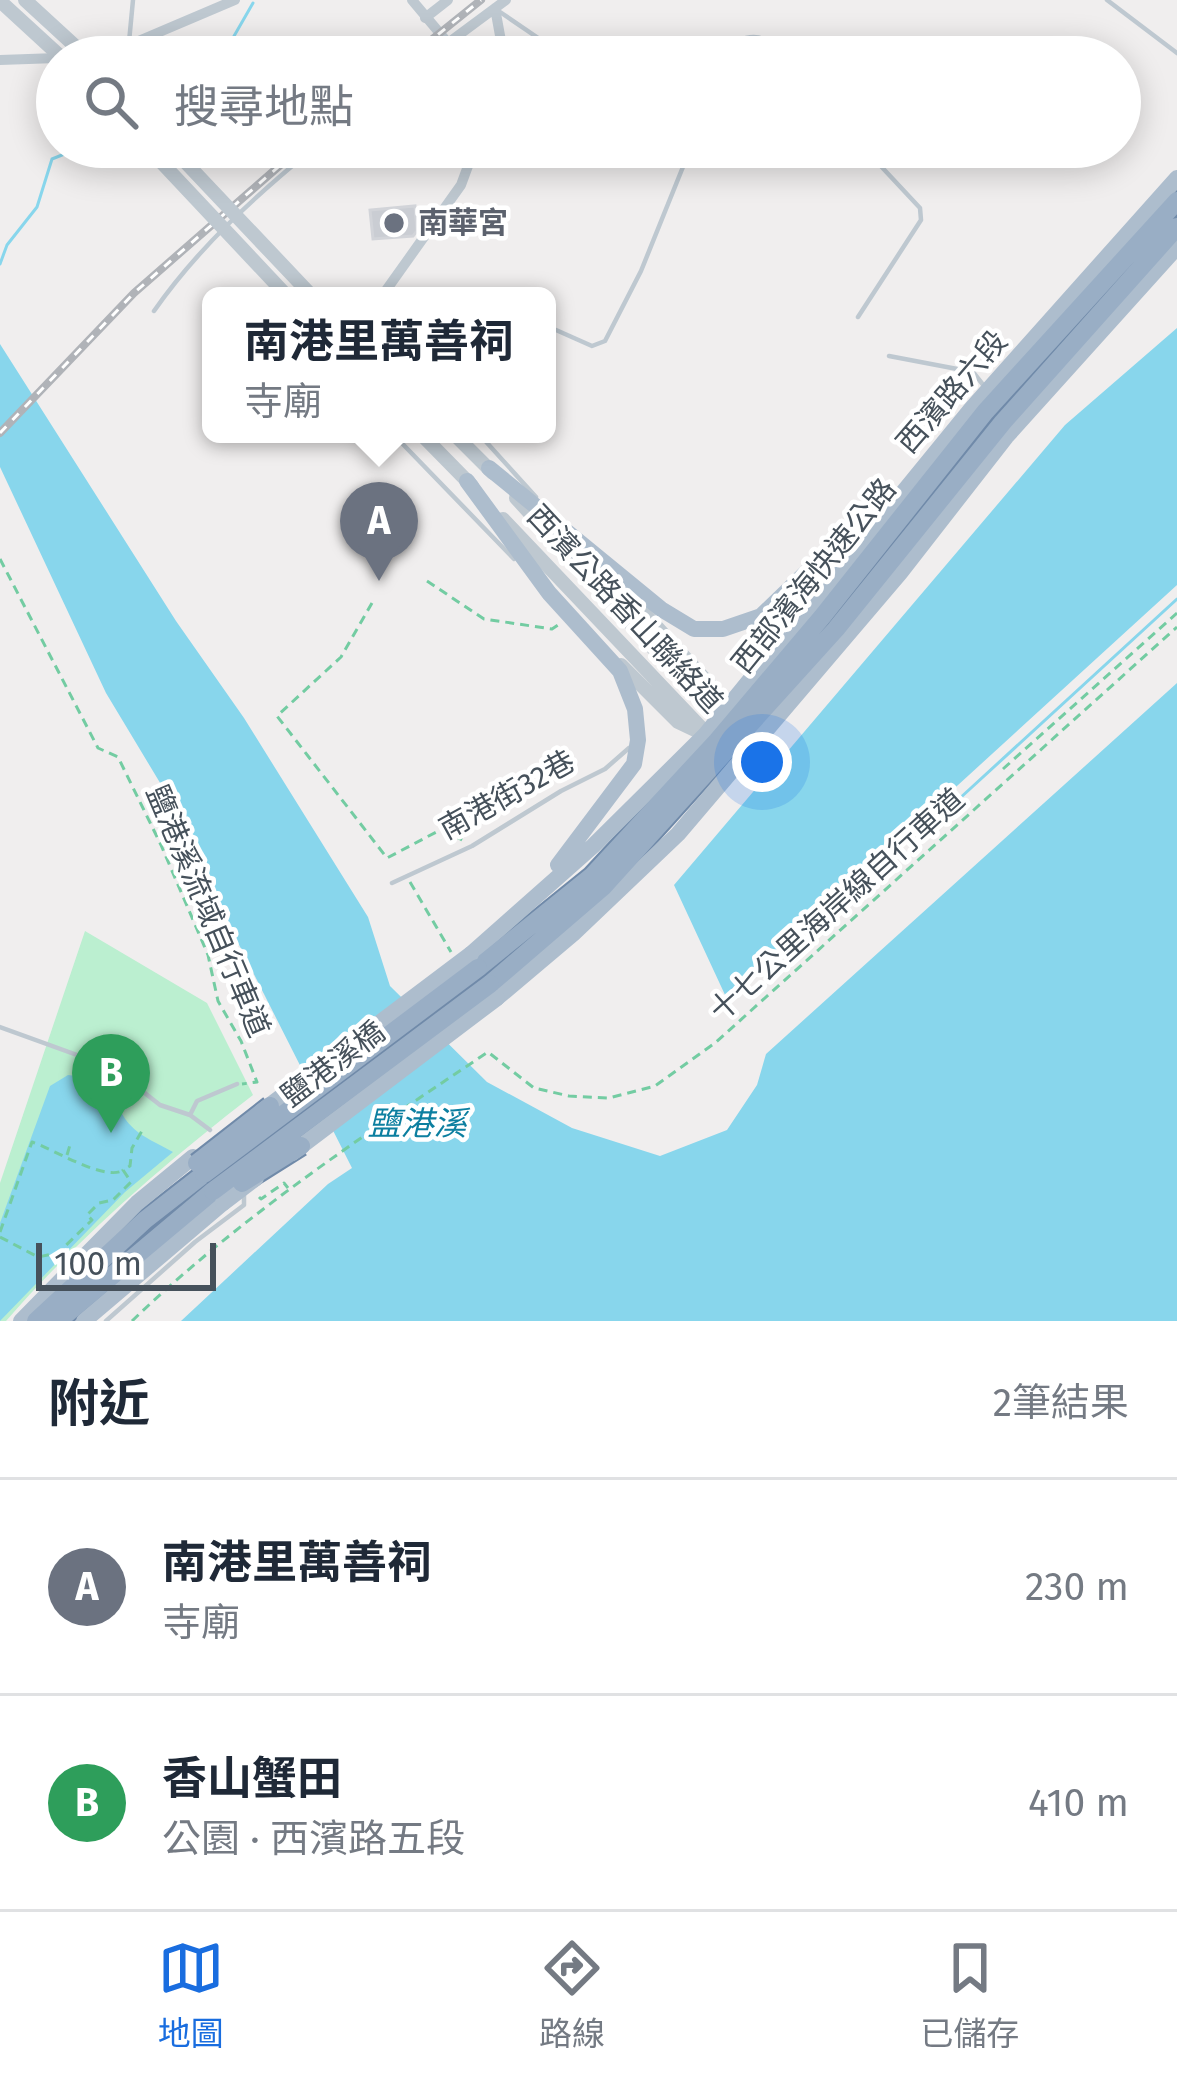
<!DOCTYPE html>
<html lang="zh-TW">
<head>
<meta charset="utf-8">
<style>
  body { margin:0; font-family:"Fira Sans","Noto Sans TC",sans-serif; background:#f6f6f7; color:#1f2937 }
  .scale { position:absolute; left:36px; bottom:30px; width:180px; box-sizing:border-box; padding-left:12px; border:6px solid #46515b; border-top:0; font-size:33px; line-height:42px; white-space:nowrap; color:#46515b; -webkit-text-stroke:9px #fff; paint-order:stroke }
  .you { position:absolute; left:762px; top:762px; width:42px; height:42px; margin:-30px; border:9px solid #fff; border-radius:50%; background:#1a73e8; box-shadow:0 0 0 18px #1a73e833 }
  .badge { display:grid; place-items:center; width:78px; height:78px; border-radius:50%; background:#196ddf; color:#fff; font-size:39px; font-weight:700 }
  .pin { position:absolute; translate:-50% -99px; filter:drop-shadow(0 3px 6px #0008) }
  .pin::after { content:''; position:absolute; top:63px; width:42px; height:36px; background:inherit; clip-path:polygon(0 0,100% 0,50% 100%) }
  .popup { position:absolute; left:202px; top:287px; width:354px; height:156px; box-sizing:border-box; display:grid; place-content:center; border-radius:18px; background:#fff; filter:drop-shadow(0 3px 9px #0005); font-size:39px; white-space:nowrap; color:#747a83 }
  .popup b { font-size:45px; color:#1f2937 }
  .popup::after { content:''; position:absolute; left:50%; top:100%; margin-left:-24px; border:24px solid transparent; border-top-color:#fff }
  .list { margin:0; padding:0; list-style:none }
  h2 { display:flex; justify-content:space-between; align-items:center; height:156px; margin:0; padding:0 48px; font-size:51px }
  h2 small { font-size:39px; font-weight:400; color:#747a83 }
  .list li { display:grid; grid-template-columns:78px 1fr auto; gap:36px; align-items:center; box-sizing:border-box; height:216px; padding:0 48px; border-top:3px solid #e0e1e3 }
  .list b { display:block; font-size:45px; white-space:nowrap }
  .list p { margin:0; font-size:39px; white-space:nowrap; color:#747a83 }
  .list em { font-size:39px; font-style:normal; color:#747a83 }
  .icon { flex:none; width:66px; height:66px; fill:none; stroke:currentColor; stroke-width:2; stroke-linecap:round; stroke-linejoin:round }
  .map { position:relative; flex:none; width:1177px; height:1321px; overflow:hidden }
  .search { position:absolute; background:#fff; box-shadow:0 6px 30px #0003; left:36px; right:36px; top:36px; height:132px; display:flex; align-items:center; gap:30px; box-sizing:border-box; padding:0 42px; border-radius:66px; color:#747a83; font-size:45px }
  .sheet { height:588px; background:#fff }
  nav { display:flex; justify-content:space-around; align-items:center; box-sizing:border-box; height:168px; border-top:3px solid #e0e1e3; background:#fff; font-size:33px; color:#747a83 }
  nav a { display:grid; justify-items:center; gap:6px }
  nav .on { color:#196ddf }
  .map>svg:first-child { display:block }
</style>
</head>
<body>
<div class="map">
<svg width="1177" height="1321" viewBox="0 0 1177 1321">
  <rect width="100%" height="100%" fill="#f0eeee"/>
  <path fill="#bbefd0" d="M 85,931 L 207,1003 L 253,1095 C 164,1164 80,1236 6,1321 L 0,1321 L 0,1183 Z"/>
  <path fill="#88d6ec" d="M 1177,328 L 1177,585 L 726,997 L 674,885 L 1065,425 Z
    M 0,344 L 176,621 L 244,718 L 368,917 L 390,986 L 487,1082 L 572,1128 L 660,1156 L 727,1130 L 757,1085 L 766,1054 L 1177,683 L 1177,1321 L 181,1321 L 328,1184 L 352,1168 L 228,923 L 183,821 L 106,693 L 0,467 Z
    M 68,1075 L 92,1078 L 114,1092 C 124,1130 140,1134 173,1152 L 125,1192 L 0,1321 L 0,1223 L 50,1086 Z"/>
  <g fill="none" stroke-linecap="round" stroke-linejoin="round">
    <path stroke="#88d6ec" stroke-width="3" d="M 222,57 L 253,3
      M 0,264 L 7,245 L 37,207 L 52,159 L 82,147
      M 959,799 L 1177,599"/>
  </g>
  <path fill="#cacdd3" stroke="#d2d4d9" stroke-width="3" d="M 415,206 L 417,231 L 413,236 L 373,239 L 370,210 Z"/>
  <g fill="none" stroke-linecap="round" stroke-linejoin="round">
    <g stroke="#708aa9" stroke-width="22">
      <path id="trunk" d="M 478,968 L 592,876 L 717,741 L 822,617 L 985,412 L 1177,201
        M 490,984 L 603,887 L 836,629 L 1003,422 L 1177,227
        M 36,1321 L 145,1220 L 204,1174
        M 58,1321 L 213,1191"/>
    </g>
    <path stroke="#73cca2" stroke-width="3" stroke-dasharray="9 6" stroke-linecap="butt" d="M 0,559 L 98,748 L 118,757 L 161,845 L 208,955 L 218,1001 L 241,1041 L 257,1082 L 242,1084
      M 427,581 L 484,619 L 552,629 L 558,625
      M 372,603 L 341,657 L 277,716 L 387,858 L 442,829 L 466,842
      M 1003,769 L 1177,613
      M 410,882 L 451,952
      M 67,1155 L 70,1145
      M 259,1197 L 261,1199 L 284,1183 L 288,1188
      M 0,1232 L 32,1142 C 53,1149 102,1180 122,1171
      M 0,1237 L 38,1257 L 58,1253 L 92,1220 L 87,1215 L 99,1203 L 113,1200 L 131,1182 L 123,1170 L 130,1166 L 132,1148 L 143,1129
      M 132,1321 C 240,1217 364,1135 488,1052 L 534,1088 L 569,1096 L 609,1098 L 655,1086 L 715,1043 L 1177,627"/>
    <path stroke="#bec8d0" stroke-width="4.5" d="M 1107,0 L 1177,53
      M 500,12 L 566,57
      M 129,42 L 133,0
      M 429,57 L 448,43
      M 739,57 L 746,38 C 763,34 773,43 782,57
      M 154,311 C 198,248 255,196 315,147
      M 858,317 L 921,220 L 920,208 L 863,147
      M 547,326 L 592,346 L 605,341 L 641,271 L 691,147
      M 889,356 L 973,372 L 984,386
      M 393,434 L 514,559
      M 479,434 L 536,497
      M 392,883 L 472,846 L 561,791 L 605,769 L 629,748
      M 0,1027 L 113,1068 L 160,1105 L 190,1115 L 210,1130
      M 190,1115 L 197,1101 L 237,1084
      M 106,1321 L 195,1242 L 244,1205 L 244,1193"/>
    <path stroke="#bec8d0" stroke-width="10" d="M 412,0 L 448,43 L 506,0
      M 495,8 L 501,41 L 497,57
      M 425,18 L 448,0
      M 62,57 L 129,45 L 235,0
      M 0,60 L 57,58
      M 382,296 L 461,185 L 475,147"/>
    <path stroke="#bec8d0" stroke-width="14" d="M 0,1 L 61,57
      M 421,434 L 472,486
      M 454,434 L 493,473
      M 516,498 L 651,646 L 727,722
      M 503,519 L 711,738
      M 607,573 L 713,688 L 719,718
      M 621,665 L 678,722 L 699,732"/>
    <path stroke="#adbdcd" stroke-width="16" d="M 489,468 L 661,609 L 694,629 L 723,629 L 761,616 L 815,564 L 855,540
      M 467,481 L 549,593 L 620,671 L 635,709 L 638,740 L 634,764 L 558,865
      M 471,954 L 593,846 L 705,735 L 971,409 L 1177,178
      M 497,998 L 573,934 L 678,834 L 900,573 L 1006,437 L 1177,247
      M 21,1321 L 137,1203 L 193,1157
      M 84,1321 L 223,1203"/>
    <use href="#trunk" stroke="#99aec5" stroke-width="18"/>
    <g stroke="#b0b3b8" stroke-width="8">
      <path id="rail" d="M 410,57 L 481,0
        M 0,433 L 134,293 L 301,147"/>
    </g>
    <use href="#rail" stroke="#fff" stroke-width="3" stroke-dasharray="9" stroke-linecap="butt"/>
    <g stroke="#708aa9" stroke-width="22" stroke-linecap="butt">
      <path id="trunk-bridge" d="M 197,1163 L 270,1106
        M 204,1174 L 478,968
        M 242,1183 L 301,1146
        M 213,1191 L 490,984"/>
    </g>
    <path stroke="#bec8d0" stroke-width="14" d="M 25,0 L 87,57
      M 147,147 L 287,296
      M 171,147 L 312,296"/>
    <path stroke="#adbdcd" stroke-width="16" d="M 261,1112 L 471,954
      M 292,1153 L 497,998
      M 223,1203 L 256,1178"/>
    <use href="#trunk-bridge" stroke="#99aec5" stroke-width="18"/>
  </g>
  <circle fill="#6b7280" stroke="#fff" stroke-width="4.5" cx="394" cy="223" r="12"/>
  <g text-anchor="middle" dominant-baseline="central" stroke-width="9" stroke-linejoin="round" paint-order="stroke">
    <g font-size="30" font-weight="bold" fill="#5b616d" stroke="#fff" text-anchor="start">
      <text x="418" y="223">南華宮</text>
    </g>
    <g font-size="30" fill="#46515b" stroke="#fff">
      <text transform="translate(952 392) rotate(-49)">西濱路六段</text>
      <text transform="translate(814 576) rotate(-51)">西部濱海快速公路</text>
      <text transform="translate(625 609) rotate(47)">西濱公路香山聯絡道</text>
      <text transform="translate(507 795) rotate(-29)">南港街32巷</text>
      <text transform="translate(837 905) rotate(-42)">十七公里海岸線自行車道</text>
      <text transform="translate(208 911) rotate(67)">鹽港溪流域自行車道</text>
      <text transform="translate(333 1064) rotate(-37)">鹽港溪橋</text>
    </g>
    <g font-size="33" font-style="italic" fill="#0c7fa0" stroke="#fff">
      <text x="417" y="1124">鹽港溪</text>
    </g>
  </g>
</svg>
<div class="scale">100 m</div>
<div class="you"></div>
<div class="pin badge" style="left:379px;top:581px;background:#6b7280">A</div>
<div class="popup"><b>南港里萬善祠</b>寺廟</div>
<div class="pin badge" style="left:111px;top:1133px;background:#2e9e5b">B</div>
<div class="search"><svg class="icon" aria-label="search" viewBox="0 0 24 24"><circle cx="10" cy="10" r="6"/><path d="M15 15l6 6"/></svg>搜尋地點</div>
</div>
<section class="sheet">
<h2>附近<small>2筆結果</small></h2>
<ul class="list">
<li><span class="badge" style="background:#6b7280">A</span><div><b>南港里萬善祠</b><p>寺廟</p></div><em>230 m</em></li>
<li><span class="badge" style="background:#2e9e5b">B</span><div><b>香山蟹田</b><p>公園 · 西濱路五段</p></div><em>410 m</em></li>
</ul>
</section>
<nav>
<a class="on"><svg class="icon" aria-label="map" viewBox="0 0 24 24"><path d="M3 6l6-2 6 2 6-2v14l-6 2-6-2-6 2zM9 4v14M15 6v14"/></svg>地圖</a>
<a><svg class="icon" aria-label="directions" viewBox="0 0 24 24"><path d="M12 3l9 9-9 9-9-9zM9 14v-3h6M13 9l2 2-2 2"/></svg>路線</a>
<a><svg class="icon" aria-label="saved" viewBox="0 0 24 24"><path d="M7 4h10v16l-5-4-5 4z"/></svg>已儲存</a>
</nav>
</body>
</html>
